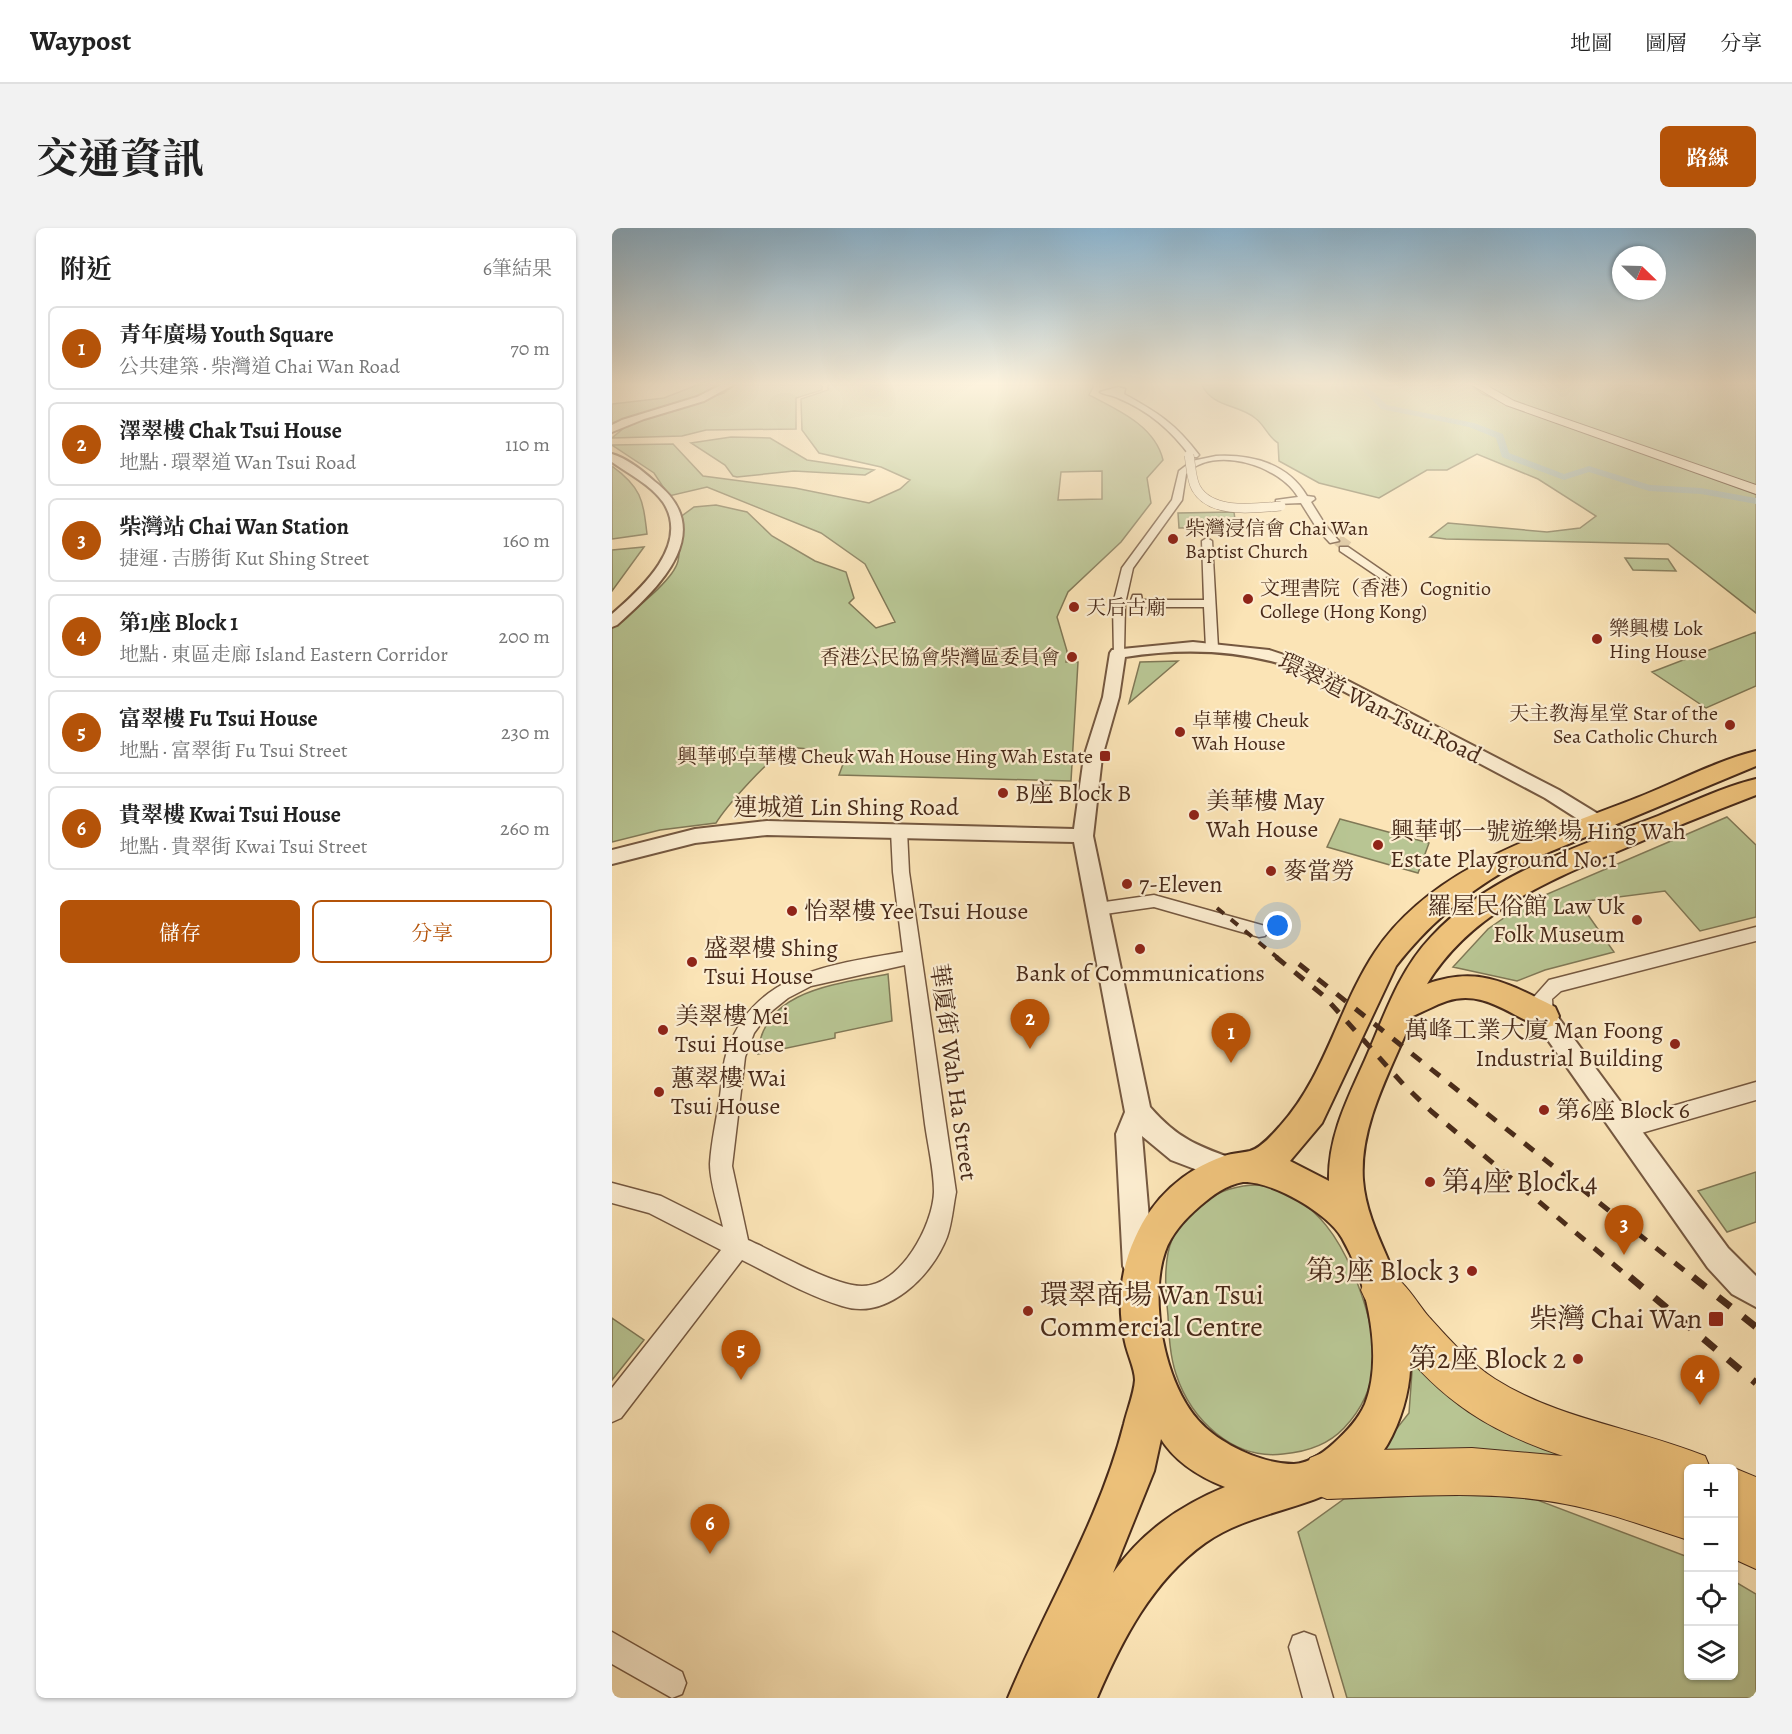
<!DOCTYPE html>
<html lang="zh-TW">
<head>
<meta charset="utf-8">
<style>
  body { margin:0; font-family:Alegreya,"Noto Serif TC",serif; background:#f2f2f2; color:#222 }
  .controls { position:absolute; right:18px; bottom:18px; display:grid; overflow:hidden; border-radius:9px; box-shadow:0 2px 4px #0004 }
  .controls button { width:54px; height:54px; display:grid; place-items:center; padding:0; border:0; border-bottom:2px solid #e0e0e0; background:#fff; color:#222; font:30px sans-serif }
  .compass { position:absolute; left:1000px; top:18px; width:54px; height:54px; border-radius:50%; background:#fff; box-shadow:0 2px 4px #0004; rotate:113deg }
  .you { position:absolute; left:666px; top:698px; width:21px; height:21px; margin:-15px; border:4px solid #fff; border-radius:50%; background:#1a73e8; box-shadow:0 0 0 9px #1a73e833 }
  .badge { display:grid; place-items:center; width:39px; height:39px; border-radius:50%; background:#b45309; color:#fff; font-size:20px; font-weight:700 }
  .pin { position:absolute; translate:-50% -50px; filter:drop-shadow(0 2px 3px #0008) }
  .pin::after { content:''; position:absolute; top:32px; width:21px; height:18px; background:inherit; clip-path:polygon(0 0,100% 0,50% 100%) }
  .list { margin:0; padding:0; list-style:none }
  h2 { display:flex; justify-content:space-between; align-items:center; height:78px; margin:0; padding:0 24px; font-size:26px }
  h2 small { font-size:20px; font-weight:400; color:#767676 }
  .list li { display:grid; grid-template-columns:39px 1fr auto; gap:18px; align-items:center; box-sizing:border-box; height:84px; margin:0 12px 12px; padding:0 12px; border:2px solid #e0e0e0; border-radius:9px }
  .list b { display:block; font-size:22px; white-space:nowrap }
  .list p { margin:0; font-size:20px; white-space:nowrap; color:#767676 }
  .list em { font-size:20px; font-style:normal; color:#767676 }
  .actions { display:flex; gap:12px; padding:18px 24px }
  .actions a { flex:1; padding:14px 0; border:2px solid #b45309; border-radius:9px; text-align:center; font-size:21px; color:#b45309 }
  .actions .main { background:#b45309; color:#fff }
  .icon { flex:none; width:33px; height:33px; fill:none; stroke:currentColor; stroke-width:2; stroke-linecap:round; stroke-linejoin:round }
  .map { position:relative; flex:none; width:1144px; height:1470px; overflow:hidden; border-radius:9px }
  header { display:flex; align-items:center; gap:36px; box-sizing:border-box; height:84px; padding:0 30px; background:#fff; border-bottom:2px solid #e0e0e0 }
  header strong { font-size:28px }
  nav { display:flex; gap:33px; margin-inline-start:auto; font-size:21px }
  .intro { display:flex; align-items:center; justify-content:space-between; box-sizing:border-box; height:144px; padding:0 36px }
  h1 { margin:0; font-size:42px }
  .button { padding:15px 27px; border-radius:9px; background:#b45309; color:#fff; font-size:21px; font-weight:700 }
  main { display:flex; gap:36px; padding:0 36px }
  aside { flex:1; background:#fff; border-radius:9px; box-shadow:0 2px 4px #0004 }
  .map>svg:first-child { display:block }
</style>
</head>
<body>
<header>
<strong>Waypost</strong>
<nav><a>地圖</a><a>圖層</a><a>分享</a></nav>
</header>
<div class="intro"><h1>交通資訊</h1><a class="button">路線</a></div>
<main>
<aside>
<h2>附近<small>6筆結果</small></h2>
<ul class="list">
<li><span class="badge">1</span><div><b>青年廣場 Youth Square</b><p>公共建築 · 柴灣道 Chai Wan Road</p></div><em>70 m</em></li>
<li><span class="badge">2</span><div><b>澤翠樓 Chak Tsui House</b><p>地點 · 環翠道 Wan Tsui Road</p></div><em>110 m</em></li>
<li><span class="badge">3</span><div><b>柴灣站 Chai Wan Station</b><p>捷運 · 吉勝街 Kut Shing Street</p></div><em>160 m</em></li>
<li><span class="badge">4</span><div><b>第1座 Block 1</b><p>地點 · 東區走廊 Island Eastern Corridor</p></div><em>200 m</em></li>
<li><span class="badge">5</span><div><b>富翠樓 Fu Tsui House</b><p>地點 · 富翠街 Fu Tsui Street</p></div><em>230 m</em></li>
<li><span class="badge">6</span><div><b>貴翠樓 Kwai Tsui House</b><p>地點 · 貴翠街 Kwai Tsui Street</p></div><em>260 m</em></li>
</ul>
<div class="actions"><a class="main">儲存</a><a>分享</a></div>
</aside>
<div class="map">
<svg width="1144" height="1470" viewBox="0 0 1144 1470">
  <rect width="100%" height="100%" fill="#fbe4b6"/>
  <filter id="stains"><feTurbulence type="fractalNoise" baseFrequency=".00333" numOctaves="4"/><feColorMatrix values="0 0 0 0 .2 0 0 0 0 .09 0 0 0 0 .02 0 0 0 .5 -.17"/></filter>
  <radialGradient id="worn" r=".72"><stop offset=".6" stop-color="#630" stop-opacity="0"/><stop offset="1" stop-color="#630" stop-opacity=".3"/></radialGradient>
  <path fill="#b8c593" stroke="#807856" stroke-width="1.5" fill-rule="evenodd" d="M 85,157 L 110,157 L 101,163 L 0,195 L 0,176 L 52,170 Z
    M 122,157 L 210,157 L 210,162 L 184,170 L 184,201 L 94,202 L 70,208 L 0,210 L 19,194 L 112,165 Z
    M 216,157 L 482,157 L 477,167 C 506,182 543,198 551,232 L 535,250 L 539,275 L 509,314 L 456,364 L 445,389 L 455,423 L 454,434 L 466,434 L 459,553 L 227,547 L 231,536 C 215,529 193,515 175,522 C 158,528 114,579 104,595 L 48,602 L 0,614 L 0,400 C 17,385 61,354 66,333 C 69,320 67,303 67,290 L 82,279 L 104,277 L 135,284 L 160,308 L 203,333 L 234,344 L 242,370 L 237,375 L 264,400 L 283,394 L 253,336 L 209,305 L 95,259 L 57,268 L 42,245 L 0,217 L 61,216 L 91,248 L 183,260 L 257,275 L 288,261 L 298,252 L 269,239 L 207,225 L 190,202 L 189,171 L 216,162 ZM 490,243 L 490,271 L 446,272 L 449,244 Z
    M 590,157 L 859,157 L 871,166 L 902,179 L 1144,266 L 1144,385 L 1056,316 L 834,311 L 818,309 L 836,295 L 935,304 L 968,300 L 984,288 L 926,251 L 865,226 L 835,242 L 815,242 L 767,270 L 707,255 L 667,233 L 666,215 C 655,208 653,197 643,190 C 626,176 601,180 590,157 Z
    M 872,157 L 1144,157 L 1144,259 L 956,194 L 881,165 Z
    M 119,209 L 158,210 L 195,232 L 262,242 L 253,247 L 182,243 L 125,249 L 121,248 L 113,237 L 79,215 Z
    M 0,238 C 29,259 31,271 35,306 L 0,311 Z
    M 622,284 L 624,299 L 567,300 L 566,285 Z
    M 32,319 L 0,363 L 0,322 Z
    M 1013,330 L 1056,331 L 1064,343 L 1021,342 Z
    M 1144,404 L 1144,458 L 1094,480 L 1040,444 Z
    M 566,433 L 517,475 L 528,434 Z
    M 1115,589 L 1144,617 L 1144,689 L 1088,703 L 1053,663 L 967,674 L 1002,724 L 933,742 L 905,753 L 841,739 L 876,701 L 912,676 Z
    M 728,591 L 817,615 L 806,645 L 715,619 Z
    M 276,746 L 280,793 L 223,805 L 223,810 L 146,826 C 150,761 227,756 276,746 Z
    M 1144,944 L 1144,994 L 1115,1004 L 1086,963 Z
    M 651,957 C 706,971 731,1014 749,1065 C 766,1114 771,1159 732,1200 C 716,1217 694,1224 671,1226 C 621,1232 579,1192 564,1146 C 558,1128 557,1108 556,1088 C 554,1067 552,1046 556,1025 C 565,982 608,955 651,957 Z
    M 0,1090 L 32,1112 L 0,1152 Z
    M 801,1130 L 1063,1254 L 763,1228 L 797,1185 Z
    M 904,1264 L 1076,1329 L 1076,1448 L 1122,1448 L 1122,1353 L 1144,1366 L 1144,1470 L 735,1470 L 686,1304 L 732,1271 Z"/>
  <g fill="none" stroke-linecap="round" stroke-linejoin="round">
    <path fill="#a2bcb7" fill-rule="evenodd" d="M 709,157 L 754,157 L 775,177 L 862,195 L 891,206 L 897,225 L 952,246 L 977,238 L 1038,257 L 1089,260 L 1144,270 L 1144,276 L 1089,266 L 1037,263 L 977,244 L 952,252 L 890,229 L 884,210 L 857,199 L 769,181 L 748,160 Z"/>
    <path stroke="#d7bf97" stroke-width="12" stroke-dasharray="12 6" stroke-linecap="butt" d="M 726,312 L 737,320"/>
    <g stroke="#755840" stroke-width="3">
      <path id="minor" d="M 506,159 L 513,161 L 512,166 C 545,184 564,196 587,227 L 585,229 L 579,229 C 559,202 537,183 506,170 C 500,167 493,167 488,164 Z
        M 604,228 C 640,226 676,236 695,268 L 702,269 L 703,271 L 699,274 L 714,298 L 727,313 L 718,315 L 706,302 L 689,275 L 664,276 L 664,272 L 686,269 C 668,238 602,216 574,246 L 570,272 L 521,340 L 513,376 L 512,425 L 506,429 L 502,428 L 501,376 L 510,340 L 560,272 L 567,243 L 580,233 Z
        M 595,310 L 600,313 L 606,420 L 600,424 L 594,420 L 592,379 L 524,379 L 518,375 L 521,367 L 529,367 L 530,372 L 592,372 L 590,313 Z
        M 728,319 L 736,319 L 778,348 L 768,350 L 728,323 Z
        M 287,598 L 295,603 L 297,644 L 344,964 C 341,979 340,995 335,1009 C 320,1048 275,1093 230,1078 C 196,1068 162,1048 130,1032 L 9,1190 L 0,1194 L 0,1160 L 109,1022 L 37,985 L 0,975 L 0,955 L 49,968 L 111,999 C 107,980 98,956 98,936 C 99,914 105,890 108,868 C 110,855 110,840 114,827 C 139,745 217,737 291,724 L 281,644 L 279,603 ZM 293,737 C 300,790 306,843 313,896 C 316,918 322,942 322,964 C 321,997 289,1058 250,1058 C 221,1058 164,1024 136,1012 L 120,938 L 133,829 L 142,805 L 156,786 L 176,770 L 199,758 Z
        M 542,667 L 653,698 L 656,703 L 653,708 L 647,709 L 542,679 L 486,687 L 477,681 L 486,675 Z
        M 1144,699 L 1144,713 L 949,763 L 940,771 L 941,788 L 939,793 L 932,796 L 925,793 L 921,783 L 921,770 L 937,752 Z
        M 1144,854 L 1144,872 L 1012,910 L 1005,908 L 1002,901 L 1005,894 L 1012,892 Z
        M 0,1404 L 70,1444 L 74,1455 L 70,1466 L 60,1470 L 0,1436 Z
        M 692,1404 L 703,1408 L 721,1470 L 691,1470 L 677,1419 L 681,1408 Z"/>
    </g>
    <g stroke="#755840" stroke-width="4">
      <path id="tertiary" d="M 109,157 L 121,157 L 92,173 L 32,191 L 0,204 L 0,197 L 10,192 L 85,169 Z
        M 0,226 C 14,230 31,243 42,253 C 107,302 48,359 5,397 L 0,399 L 0,386 C 29,361 79,316 51,274 C 39,257 17,246 0,234 Z
        M 581,414 L 657,422 L 711,440 L 947,562 L 1019,606 L 1022,611 L 1019,616 L 1005,616 L 933,570 L 699,446 C 639,422 577,419 513,429 L 507,469 L 490,529 L 481,608 L 538,879 C 567,912 586,918 627,933 L 631,942 L 627,951 L 617,954 L 559,932 L 530,908 L 541,1038 L 536,1048 L 526,1052 L 516,1048 L 511,1038 L 504,906 L 513,884 L 462,614 L 155,607 L 83,615 L 0,636 L 0,622 L 83,601 L 155,593 L 462,601 L 472,529 L 491,469 L 498,425 L 500,422 Z
        M 932,778 L 940,781 L 1116,1020 L 1144,1048 L 1144,1079 L 1120,1066 L 1096,1040 L 924,795 L 920,788 L 924,781 Z"/>
    </g>
    <g stroke="#482a19" stroke-width="2">
      <path id="secondary" d="M 860,157 L 874,157 L 902,173 L 1144,257 L 1144,266 L 894,177 Z"/>
    </g>
    <g stroke="#482a19" stroke-width="4">
      <path id="primary" d="M 1144,523 L 1144,538 L 894,642 C 851,667 815,698 784,738 L 710,895 L 678,933 L 717,953 C 716,909 735,872 753,832 C 772,789 786,744 819,709 C 877,646 968,618 1046,588 C 1078,575 1111,559 1144,551 L 1144,567 C 1097,585 1050,604 1004,624 C 931,655 858,686 815,756 C 867,737 897,756 943,779 L 947,788 L 943,797 L 932,800 C 899,789 873,761 835,773 C 823,777 813,783 801,788 C 781,839 747,895 751,952 C 753,979 764,1004 775,1029 C 800,1090 810,1147 780,1208 C 743,1284 654,1272 593,1315 C 540,1353 510,1412 485,1470 L 396,1470 C 434,1378 487,1294 512,1196 C 515,1183 522,1166 523,1152 C 523,1141 515,1125 513,1114 C 505,1079 508,1042 523,1010 C 541,970 570,943 612,928 C 621,925 629,925 638,923 C 649,920 661,906 668,898 C 713,849 727,778 763,724 C 822,636 934,606 1027,569 C 1065,554 1104,533 1144,523 ZM 631,954 C 660,953 716,985 730,1010 C 755,1053 772,1129 753,1176 C 746,1192 734,1204 722,1215 C 711,1225 698,1235 682,1236 C 650,1236 607,1216 586,1192 C 552,1154 537,1071 553,1024 C 559,1006 574,990 588,978 C 601,967 614,957 631,954 ZM 549,1211 C 564,1235 588,1249 613,1259 C 567,1278 530,1304 501,1345 L 542,1243 Z"/>
    </g>
    <g stroke="#482a19" stroke-width="2">
      <path id="trunk" d="M 770,1041 C 792,1050 802,1071 817,1089 C 837,1111 858,1135 883,1151 C 946,1191 1024,1200 1093,1228 L 1098,1240 L 1076,1240 L 1076,1312 C 1035,1299 996,1284 953,1276 C 875,1261 794,1269 715,1271 L 698,1264 L 691,1247 L 698,1230 L 715,1223 L 860,1220 L 951,1228 C 878,1204 829,1173 782,1112 C 770,1096 757,1081 749,1062 L 755,1047 Z
        M 1122,1240 L 1144,1249 L 1144,1341 L 1122,1331 Z"/>
    </g>
    <use href="#minor" fill="#fcedd0" fill-rule="evenodd"/>
    <use href="#tertiary" fill="#fcedd0" fill-rule="evenodd"/>
    <use href="#secondary" fill="#fcedd0" fill-rule="evenodd"/>
    <use href="#primary" fill="#eec27b" fill-rule="evenodd"/>
    <use href="#trunk" fill="#eec27b" fill-rule="evenodd"/>
    <path stroke="#482a19" stroke-width="4" stroke-dasharray="9 9" stroke-linecap="butt" d="M 605,680 L 666,730"/>
    <path stroke="#482a19" stroke-width="5" stroke-dasharray="12 12" stroke-linecap="butt" d="M 664,729 L 712,768 L 791,856 L 819,883 L 1019,1051
      M 687,736 L 1083,1051"/>
    <path stroke="#482a19" stroke-width="7" stroke-dasharray="16 16" stroke-linecap="butt" d="M 1018,1049 L 1144,1155
      M 1081,1049 L 1144,1099"/>
    <g stroke="#755840" stroke-width="10" stroke-linecap="butt">
      <path id="minor-bridge" d="M 577,227 C 579,237 579,251 584,260 C 599,287 644,280 669,278"/>
    </g>
    <use href="#minor-bridge" stroke="#fcedd0" stroke-width="9"/>
  </g>
  <linearGradient id="sky" x2="0" y2="1"><stop stop-color="#8cb7d4"/><stop offset="0.43" stop-color="#fdf3de"/><stop offset="1" stop-color="#fdf3de" stop-opacity="0"/></linearGradient>
  <rect width="1144" height="363" fill="url(#sky)"/>
  <g fill="#8f2418" stroke="#fcedd0" stroke-width="2">
    <circle cx="561" cy="311" r="6"/>
    <circle cx="636" cy="371" r="6"/>
    <circle cx="462" cy="379" r="6"/>
    <circle cx="985" cy="411" r="6"/>
    <circle cx="460" cy="429" r="6"/>
    <circle cx="1118" cy="497" r="6"/>
    <circle cx="568" cy="504" r="6"/>
    <rect x="487" y="522" width="12" height="12" rx="3"/>
    <circle cx="391" cy="565" r="6"/>
    <circle cx="582" cy="587" r="6"/>
    <circle cx="766" cy="617" r="6"/>
    <circle cx="659" cy="643" r="6"/>
    <circle cx="515" cy="656" r="6"/>
    <circle cx="180" cy="683" r="6"/>
    <circle cx="1025" cy="692" r="6"/>
    <circle cx="528" cy="721" r="6"/>
    <circle cx="80" cy="734" r="6"/>
    <circle cx="51" cy="802" r="6"/>
    <circle cx="1063" cy="816" r="6"/>
    <circle cx="47" cy="864" r="6"/>
    <circle cx="932" cy="882" r="6"/>
    <circle cx="818" cy="954" r="6"/>
    <circle cx="860" cy="1043" r="6"/>
    <circle cx="416" cy="1083" r="6"/>
    <rect x="1096" y="1083" width="16" height="16" rx="3"/>
    <circle cx="966" cy="1131" r="6"/>
  </g>
  <g text-anchor="middle" dominant-baseline="central" stroke-width="4.5" stroke-linejoin="round" paint-order="stroke">
    <g font-size="20" fill="#482a19" stroke="#fcedd0" text-anchor="start">
      <text x="573" y="300">柴灣浸信會 Chai Wan<tspan x="573" dy="23">Baptist Church</tspan></text>
      <text x="648" y="360">文理書院（香港）Cognitio<tspan x="648" dy="23">College (Hong Kong)</tspan></text>
      <text x="474" y="379">天后古廟</text>
      <text x="997" y="400">樂興樓 Lok<tspan x="997" dy="23">Hing House</tspan></text>
      <text x="448" y="429" text-anchor="end">香港公民協會柴灣區委員會</text>
      <text x="1106" y="485" text-anchor="end">天主教海星堂 Star of the<tspan x="1106" dy="23">Sea Catholic Church</tspan></text>
      <text x="580" y="492">卓華樓 Cheuk<tspan x="580" dy="23">Wah House</tspan></text>
      <text x="481" y="528" text-anchor="end">興華邨卓華樓 Cheuk Wah House Hing Wah Estate</text>
    </g>
    <g font-size="24" fill="#482a19" stroke="#fcedd0">
      <text transform="translate(768 480) rotate(26)">環翠道 Wan Tsui Road</text>
      <text x="234" y="579">連城道 Lin Shing Road</text>
      <text transform="translate(342 844) rotate(82)">華廈街 Wah Ha Street</text>
    </g>
    <g font-size="24" fill="#482a19" stroke="#fcedd0" text-anchor="start">
      <text x="403" y="565">B座 Block B</text>
      <text x="594" y="573">美華樓 May<tspan x="594" dy="28">Wah House</tspan></text>
      <text x="778" y="603">興華邨一號遊樂場 Hing Wah<tspan x="778" dy="28">Estate Playground No.1</tspan></text>
      <text x="671" y="643">麥當勞</text>
      <text x="527" y="656">7-Eleven</text>
      <text x="1013" y="678" text-anchor="end">羅屋民俗館 Law Uk<tspan x="1013" dy="28">Folk Museum</tspan></text>
      <text x="192" y="683">怡翠樓 Yee Tsui House</text>
      <text x="92" y="720">盛翠樓 Shing<tspan x="92" dy="28">Tsui House</tspan></text>
      <text x="528" y="745" text-anchor="middle">Bank of Communications</text>
      <text x="63" y="788">美翠樓 Mei<tspan x="63" dy="28">Tsui House</tspan></text>
      <text x="1051" y="802" text-anchor="end">萬峰工業大廈 Man Foong<tspan x="1051" dy="28">Industrial Building</tspan></text>
      <text x="59" y="850">蕙翠樓 Wai<tspan x="59" dy="28">Tsui House</tspan></text>
      <text x="944" y="882">第6座 Block 6</text>
    </g>
    <g font-size="28" fill="#482a19" stroke="#fcedd0" text-anchor="end">
      <text x="830" y="954" text-anchor="start">第4座 Block 4</text>
      <text x="848" y="1043">第3座 Block 3</text>
      <text x="428" y="1067" text-anchor="start">環翠商場 Wan Tsui<tspan x="428" dy="32">Commercial Centre</tspan></text>
      <text x="1090" y="1091">柴灣 Chai Wan</text>
      <text x="954" y="1131">第2座 Block 2</text>
    </g>
  </g>
  <rect width="100%" height="100%" filter="url(#stains)"/>
  <rect width="100%" height="100%" fill="url(#worn)"/>
</svg>
<div class="controls">
<button>+</button>
<button>−</button>
<button><svg class="icon" aria-label="locate" viewBox="0 0 24 24"><circle cx="12" cy="12" r="6"/><path d="M12 2v4M12 18v4M2 12h4M18 12h4"/></svg></button>
<button><svg class="icon" aria-label="layers" viewBox="0 0 24 24"><path d="M12 4l9 5-9 5-9-5zM3 14l9 5 9-5"/></svg></button>
</div>
<svg class="compass" viewBox="-18 -18 36 36"><path d="M0-13l5 13h-10z" fill="#e53935"/><path d="M0 13l5-13h-10z" fill="#767676"/></svg>
<div class="you"></div>
<div class="pin badge" style="left:619px;top:835px">1</div>
<div class="pin badge" style="left:418px;top:821px">2</div>
<div class="pin badge" style="left:1012px;top:1027px">3</div>
<div class="pin badge" style="left:1088px;top:1177px">4</div>
<div class="pin badge" style="left:129px;top:1152px">5</div>
<div class="pin badge" style="left:98px;top:1326px">6</div>
</div>
</main>
</body>
</html>
